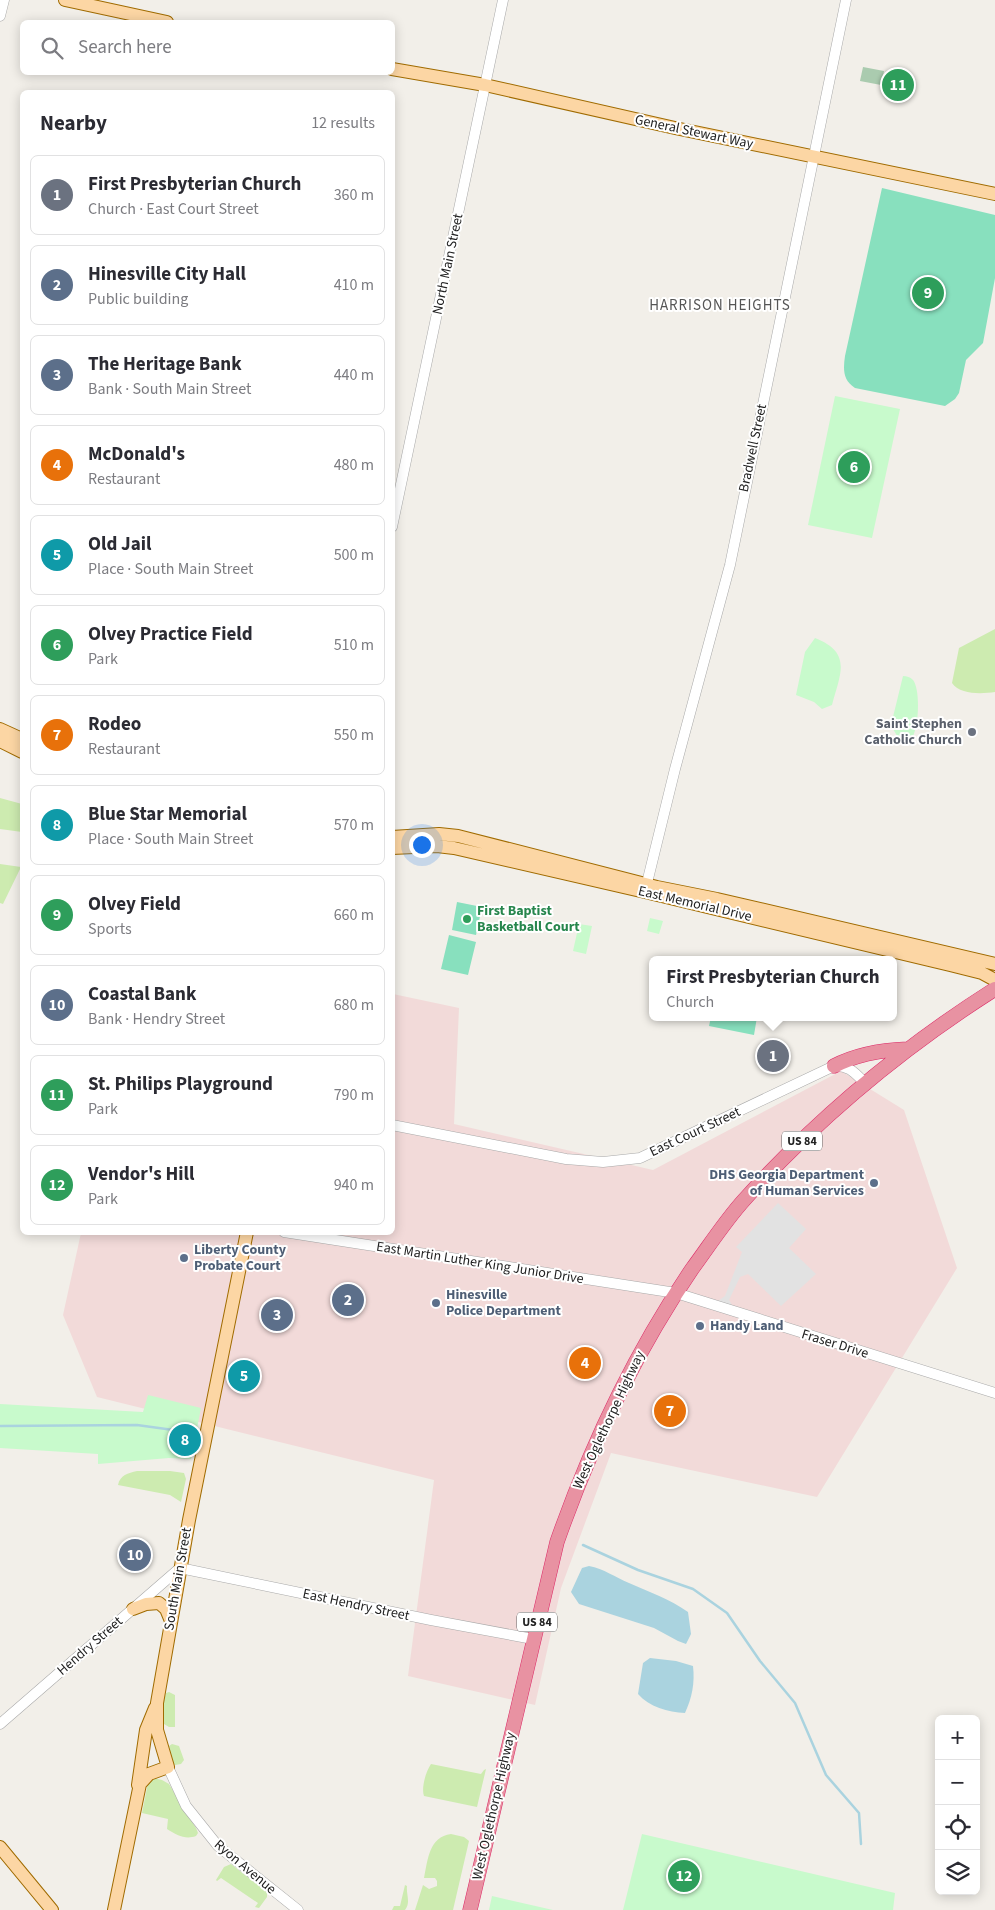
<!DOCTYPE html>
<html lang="en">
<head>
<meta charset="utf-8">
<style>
  body { margin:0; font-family:"Source Sans 3",sans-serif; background:#f7f7f7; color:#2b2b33 }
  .controls { position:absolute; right:15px; bottom:15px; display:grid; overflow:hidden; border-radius:8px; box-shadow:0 2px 12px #0003 }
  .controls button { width:45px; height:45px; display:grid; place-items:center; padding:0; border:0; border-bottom:1px solid #e1e1e2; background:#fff; color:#2b2b33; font:25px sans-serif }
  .you { position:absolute; left:421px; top:844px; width:18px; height:18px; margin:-12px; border:4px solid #fff; border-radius:50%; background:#1a73e8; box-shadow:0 0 0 8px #1a73e833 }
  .badge { display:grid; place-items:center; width:32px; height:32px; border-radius:50%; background:#d40000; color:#fff; font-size:16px; font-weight:700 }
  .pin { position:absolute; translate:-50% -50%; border:2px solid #fff; box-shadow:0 1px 5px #0006 }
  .popup { position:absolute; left:649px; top:956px; width:248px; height:65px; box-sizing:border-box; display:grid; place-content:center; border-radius:8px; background:#fff; filter:drop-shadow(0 1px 4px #0005); font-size:16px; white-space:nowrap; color:#7c7c81 }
  .popup b { font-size:19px; color:#2b2b33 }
  .popup::after { content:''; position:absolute; left:50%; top:100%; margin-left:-10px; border:10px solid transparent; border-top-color:#fff }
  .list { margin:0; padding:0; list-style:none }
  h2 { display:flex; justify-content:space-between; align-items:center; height:65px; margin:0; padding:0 20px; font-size:21px }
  h2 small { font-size:16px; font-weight:400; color:#7c7c81 }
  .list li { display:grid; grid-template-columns:32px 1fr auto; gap:15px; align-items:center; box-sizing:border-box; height:80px; margin:0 10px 10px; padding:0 10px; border:1px solid #e1e1e2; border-radius:8px }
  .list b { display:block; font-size:19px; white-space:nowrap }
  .list p { margin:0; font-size:16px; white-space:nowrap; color:#7c7c81 }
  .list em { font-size:16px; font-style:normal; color:#7c7c81 }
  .icon { flex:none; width:28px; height:28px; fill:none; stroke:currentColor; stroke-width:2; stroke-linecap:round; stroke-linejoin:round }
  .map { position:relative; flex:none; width:995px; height:1910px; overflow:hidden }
  .search { position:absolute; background:#fff; box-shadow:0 2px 12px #0003; left:20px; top:20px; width:375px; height:55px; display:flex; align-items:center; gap:12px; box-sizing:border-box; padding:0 18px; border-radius:8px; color:#7c7c81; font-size:19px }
  .panel { position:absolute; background:#fff; box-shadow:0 2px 12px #0003; left:20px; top:90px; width:375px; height:1145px; border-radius:8px }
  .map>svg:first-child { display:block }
</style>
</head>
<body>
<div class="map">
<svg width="995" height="1910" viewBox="0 0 995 1910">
  <rect width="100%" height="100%" fill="#f2efe9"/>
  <path fill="#f2dad9" d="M 393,994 L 459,1008 L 454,1124 L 653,1170 L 841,1071 L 904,1110 L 957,1268 L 817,1497 L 611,1453 L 561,1588 L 535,1705 L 408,1676 L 434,1480 L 97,1397 L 63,1315 L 81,1233 L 392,1232 Z"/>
  <path fill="#cdebb0" d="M 995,629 L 995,692 C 982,694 960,695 952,683 L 959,648 Z
    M 0,798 L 22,804 L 21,826 L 22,826 L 22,832 L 0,829 Z
    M 0,864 L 21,867 L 3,904 L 0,903 Z
    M 137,1471 L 170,1471 L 184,1473 L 186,1479 L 181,1502 L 170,1495 L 118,1485 C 120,1475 128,1473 137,1471 Z
    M 169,1692 L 175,1695 L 175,1727 L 169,1727 L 164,1724 L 163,1704 L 166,1693 Z
    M 172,1744 L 179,1746 L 184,1760 L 181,1764 L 175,1765 L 171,1762 L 169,1746 Z
    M 431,1764 L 481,1774 L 484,1770 L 486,1769 L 477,1807 L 424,1796 C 421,1788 426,1771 431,1764 Z
    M 154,1778 L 162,1780 L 169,1784 L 196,1828 L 198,1833 L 196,1836 C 185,1840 177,1835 167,1829 L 168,1819 L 142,1813 L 148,1783 Z
    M 451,1834 L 464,1837 L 469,1841 L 453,1910 L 415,1910 L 423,1885 L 429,1889 L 437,1886 L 437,1881 L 435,1878 L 424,1878 C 428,1859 429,1837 451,1834 Z
    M 231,1864 L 267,1892 L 267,1897 L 259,1908 L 255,1907 L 258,1903 L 221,1878 L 217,1881 L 216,1880 L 224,1867 Z
    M 405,1885 L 407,1886 C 406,1895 411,1902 405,1910 L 392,1910 L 394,1906 L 400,1906 Z"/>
  <path fill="#aacbaf" d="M 863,67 L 884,71 L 881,85 L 860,81 Z"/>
  <path fill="#c8facc" d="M 903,75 L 909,87 L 889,98 L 887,84 Z
    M 835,396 L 900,409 L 872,538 L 808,525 Z
    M 815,638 C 853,653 840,674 832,705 L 822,709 L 814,702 L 796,695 L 805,652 Z
    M 903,676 C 907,676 910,677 913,680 C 921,690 919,732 910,741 L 899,739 L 893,729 L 892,721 Z
    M 650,918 L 663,921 L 659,934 L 647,931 Z
    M 579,924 L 592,926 L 586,954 L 573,951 Z
    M 148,1395 L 201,1408 L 191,1459 L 169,1458 L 98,1464 L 98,1454 L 0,1448 L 0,1404 L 143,1412 Z
    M 642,1834 L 895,1893 L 893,1910 L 623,1910 Z
    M 492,1896 L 553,1910 L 489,1910 Z"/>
  <path fill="#88e0be" d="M 882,188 L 995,215 L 995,278 L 983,343 L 966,360 L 959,393 L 955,399 L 945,406 L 855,388 C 843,380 843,370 845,356 Z
    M 457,902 L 482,907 L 476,935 L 452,930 Z
    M 449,935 L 476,942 L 468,975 L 441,969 Z
    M 711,1017 L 757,1017 L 754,1035 L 709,1026 Z"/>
  <path fill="#e2e2e2" d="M 778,1203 L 806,1229 L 789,1248 L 816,1274 L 781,1306 L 748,1274 L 740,1277 L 729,1300 L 732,1305 L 718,1301 L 725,1296 L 742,1252 L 736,1247 Z"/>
  <path fill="#aad3df" d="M 589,1566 C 604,1569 615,1577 629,1583 C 649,1592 670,1599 688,1612 L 691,1634 L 686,1644 L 678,1641 L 654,1628 L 579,1604 L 571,1592 L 582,1568 Z
    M 650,1658 L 676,1661 L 693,1666 C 695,1683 692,1698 685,1713 C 668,1712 649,1707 638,1694 L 643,1663 Z"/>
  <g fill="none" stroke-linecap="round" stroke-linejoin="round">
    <path stroke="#aad3df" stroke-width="2.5" d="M 0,1426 L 137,1425 L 195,1433
      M 583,1545 L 638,1570 L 693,1589 L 727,1613 L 760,1661 L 795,1703 L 826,1775 L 859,1813 L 861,1844"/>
    <g stroke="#a9a9a9" stroke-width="11">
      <path id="minor" d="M 0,16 L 4,0
        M 392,527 L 503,0
        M 645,891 L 675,769 L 730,565 L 846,0
        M 392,1125 L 566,1159 L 603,1162 L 640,1158 L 834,1066 C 849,1065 855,1073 865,1083
        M 284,1232 L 676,1293 L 995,1393
        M 0,1724 L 180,1568 L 431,1620 L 533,1639
        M 168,1767 L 186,1806 L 218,1846 L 298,1910"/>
    </g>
    <g stroke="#a06b00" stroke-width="14">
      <path id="major" d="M 65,0 L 167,22
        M 392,69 L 485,85 L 675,128 L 995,194
        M 0,729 L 22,739
        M 0,741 L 22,752
        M 392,837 L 439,834 L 458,836 L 657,887 L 717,899 L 995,964
        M 392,848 L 437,846 L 454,848 L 645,892 L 950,965 L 982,973 L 995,980
        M 133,1609 L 146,1604 L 159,1603 L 166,1609 L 171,1621
        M 138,1785 L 146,1730 L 155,1708
        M 0,1847 L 52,1910
        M 114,1910 L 140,1784 L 149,1774 L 168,1767 L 157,1730 L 157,1703 L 189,1520 L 247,1232"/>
    </g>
    <g stroke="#dc2a67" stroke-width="15">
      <path id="highway" d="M 834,1066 C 857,1054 881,1050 907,1049
        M 470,1910 L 557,1542 C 591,1445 634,1354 692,1269 C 709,1246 725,1221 744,1200 C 818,1118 902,1048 995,989"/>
    </g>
    <use href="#minor" stroke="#fff" stroke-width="10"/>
    <use href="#major" stroke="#fcd6a4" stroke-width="12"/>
    <use href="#highway" stroke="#e892a2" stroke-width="14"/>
  </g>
  <circle fill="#6b7280" stroke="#fff" stroke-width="2" cx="972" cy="732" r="5"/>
  <circle fill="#2e9e5b" stroke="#fff" stroke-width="2" cx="467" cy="919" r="5"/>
  <g fill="#5c6f8a" stroke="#fff" stroke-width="2">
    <circle cx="874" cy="1183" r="5"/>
    <circle cx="184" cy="1258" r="5"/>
    <circle cx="436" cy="1303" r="5"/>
    <circle cx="700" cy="1326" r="5"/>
  </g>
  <g text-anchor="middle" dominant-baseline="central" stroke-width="4" stroke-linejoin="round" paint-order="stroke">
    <g fill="#fff" stroke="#646464" stroke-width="1">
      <rect x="782" y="1131.5" width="40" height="19" rx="4"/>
      <rect x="517" y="1612.5" width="40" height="19" rx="4"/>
    </g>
    <g font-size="12" font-weight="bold" fill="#222">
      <text x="802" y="1141">US 84</text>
      <text x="537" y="1622">US 84</text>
    </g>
    <g font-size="14" fill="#222" stroke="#fff">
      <text transform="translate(694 132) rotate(12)">General Stewart Way</text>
      <text transform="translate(448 264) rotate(-78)">North Main Street</text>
      <text transform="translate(753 448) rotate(-78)">Bradwell Street</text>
      <text transform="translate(695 904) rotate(13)">East Memorial Drive</text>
      <text transform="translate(695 1132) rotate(-25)">East Court Street</text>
      <text transform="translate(480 1263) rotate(9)">East Martin Luther King Junior Drive</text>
      <text transform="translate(835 1344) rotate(17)">Fraser Drive</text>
      <text transform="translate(609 1420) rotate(-65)">West Oglethorpe Highway</text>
      <text transform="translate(178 1579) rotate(-80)">South Main Street</text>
      <text transform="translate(356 1605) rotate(12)">East Hendry Street</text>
      <text transform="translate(90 1646) rotate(-41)">Hendry Street</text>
      <text transform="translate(494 1806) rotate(-77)">West Oglethorpe Highway</text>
      <text transform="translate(245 1867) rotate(40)">Ryon Avenue</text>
    </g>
    <g font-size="14" font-weight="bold" fill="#5b616d" stroke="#fff" text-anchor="end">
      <text x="962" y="724">Saint Stephen<tspan x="962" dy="16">Catholic Church</tspan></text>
    </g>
    <g font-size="14" font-weight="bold" fill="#27864d" stroke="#fff" text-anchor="start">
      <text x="477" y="911">First Baptist<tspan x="477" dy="16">Basketball Court</tspan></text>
    </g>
    <g font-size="14" font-weight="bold" fill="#4e5e75" stroke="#fff" text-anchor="start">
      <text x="864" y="1175" text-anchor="end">DHS Georgia Department<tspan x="864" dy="16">of Human Services</tspan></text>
      <text x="194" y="1250">Liberty County<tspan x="194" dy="16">Probate Court</tspan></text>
      <text x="446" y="1295">Hinesville<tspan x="446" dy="16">Police Department</tspan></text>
      <text x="710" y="1326">Handy Land</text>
    </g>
    <g font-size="15" letter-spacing="1" fill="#555" stroke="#fff">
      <text x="720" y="305">HARRISON HEIGHTS</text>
    </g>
  </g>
</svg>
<div class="controls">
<button>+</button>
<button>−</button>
<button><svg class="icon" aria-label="locate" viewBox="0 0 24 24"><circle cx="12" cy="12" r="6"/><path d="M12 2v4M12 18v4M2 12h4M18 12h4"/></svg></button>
<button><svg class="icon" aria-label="layers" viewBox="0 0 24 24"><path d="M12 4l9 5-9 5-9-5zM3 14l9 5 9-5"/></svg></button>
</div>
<div class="you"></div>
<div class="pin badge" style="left:773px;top:1056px;background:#6b7280">1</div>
<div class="popup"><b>First Presbyterian Church</b>Church</div>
<div class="pin badge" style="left:348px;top:1300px;background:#5c6f8a">2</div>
<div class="pin badge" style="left:277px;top:1315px;background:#5c6f8a">3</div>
<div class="pin badge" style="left:585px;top:1363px;background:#e8710a">4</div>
<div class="pin badge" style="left:244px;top:1376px;background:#0f9aa8">5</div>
<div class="pin badge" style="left:854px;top:467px;background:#2e9e5b">6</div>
<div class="pin badge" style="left:670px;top:1411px;background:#e8710a">7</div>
<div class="pin badge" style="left:185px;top:1440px;background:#0f9aa8">8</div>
<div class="pin badge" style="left:928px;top:293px;background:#2e9e5b">9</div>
<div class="pin badge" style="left:135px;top:1555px;background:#5c6f8a">10</div>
<div class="pin badge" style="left:898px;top:85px;background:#2e9e5b">11</div>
<div class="pin badge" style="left:684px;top:1876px;background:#2e9e5b">12</div>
<div class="search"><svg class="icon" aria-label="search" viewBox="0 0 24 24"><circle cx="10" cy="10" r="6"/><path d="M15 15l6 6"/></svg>Search here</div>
<section class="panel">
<h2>Nearby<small>12 results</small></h2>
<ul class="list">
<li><span class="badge" style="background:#6b7280">1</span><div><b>First Presbyterian Church</b><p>Church · East Court Street</p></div><em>360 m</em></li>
<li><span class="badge" style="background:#5c6f8a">2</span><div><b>Hinesville City Hall</b><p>Public building</p></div><em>410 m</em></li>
<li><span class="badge" style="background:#5c6f8a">3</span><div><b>The Heritage Bank</b><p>Bank · South Main Street</p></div><em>440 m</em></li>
<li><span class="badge" style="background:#e8710a">4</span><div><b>McDonald's</b><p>Restaurant</p></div><em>480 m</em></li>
<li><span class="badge" style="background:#0f9aa8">5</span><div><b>Old Jail</b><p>Place · South Main Street</p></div><em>500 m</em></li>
<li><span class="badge" style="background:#2e9e5b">6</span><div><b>Olvey Practice Field</b><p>Park</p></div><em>510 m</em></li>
<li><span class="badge" style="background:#e8710a">7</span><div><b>Rodeo</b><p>Restaurant</p></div><em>550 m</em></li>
<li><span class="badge" style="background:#0f9aa8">8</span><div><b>Blue Star Memorial</b><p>Place · South Main Street</p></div><em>570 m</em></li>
<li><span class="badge" style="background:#2e9e5b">9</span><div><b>Olvey Field</b><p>Sports</p></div><em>660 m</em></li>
<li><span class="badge" style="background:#5c6f8a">10</span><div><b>Coastal Bank</b><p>Bank · Hendry Street</p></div><em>680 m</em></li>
<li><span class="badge" style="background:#2e9e5b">11</span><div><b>St. Philips Playground</b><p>Park</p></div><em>790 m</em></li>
<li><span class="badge" style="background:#2e9e5b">12</span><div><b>Vendor's Hill</b><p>Park</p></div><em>940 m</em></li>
</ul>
</section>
</div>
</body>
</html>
